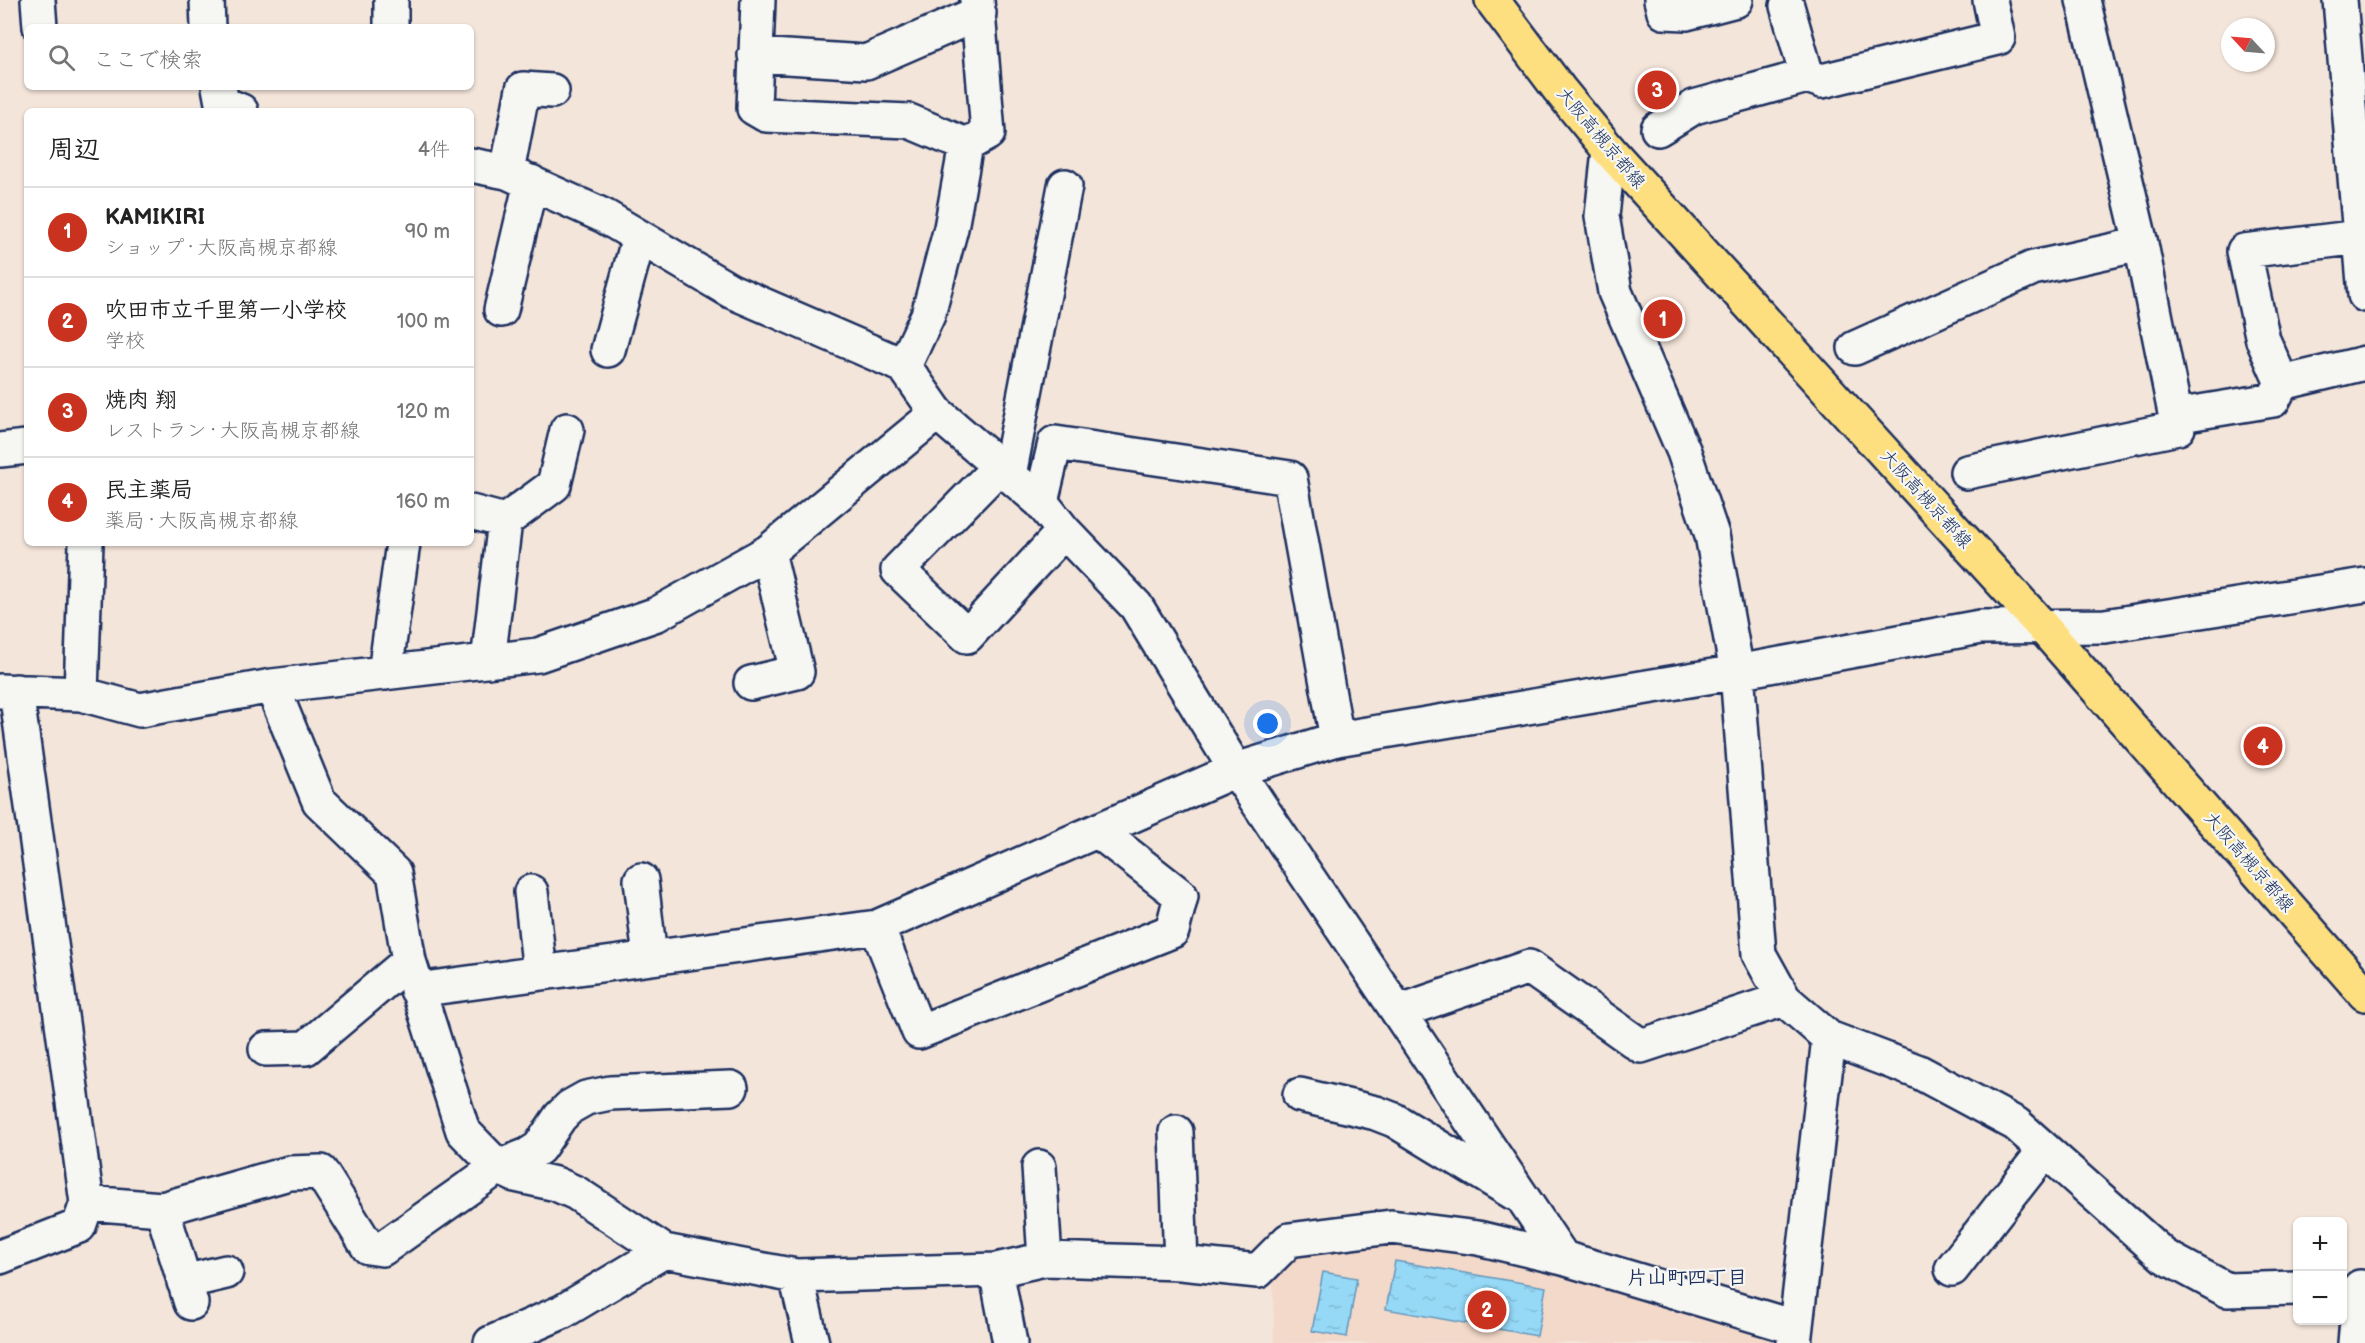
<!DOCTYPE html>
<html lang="ja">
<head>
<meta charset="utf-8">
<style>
  body { margin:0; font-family:"Balsamiq Sans","Klee One",sans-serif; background:#f6f6f6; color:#222 }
  .controls { position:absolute; right:18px; bottom:18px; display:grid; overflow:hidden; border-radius:9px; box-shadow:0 2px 4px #0004 }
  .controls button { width:54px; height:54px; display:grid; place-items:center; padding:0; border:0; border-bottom:2px solid #e0e0e0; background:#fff; color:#222; font:30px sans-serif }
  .compass { position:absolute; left:2221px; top:18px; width:54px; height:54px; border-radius:50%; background:#fff; box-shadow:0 2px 4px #0004; rotate:296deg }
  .you { position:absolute; left:1268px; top:724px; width:21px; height:21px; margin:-15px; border:4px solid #fff; border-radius:50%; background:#1a73e8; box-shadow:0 0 0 9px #1a73e833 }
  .badge { display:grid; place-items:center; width:39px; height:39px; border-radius:50%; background:#c8321e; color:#fff; font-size:20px; font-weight:700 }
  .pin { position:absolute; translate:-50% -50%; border:3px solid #fff; box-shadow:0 2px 6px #0006 }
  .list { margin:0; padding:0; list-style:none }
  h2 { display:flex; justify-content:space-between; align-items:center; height:78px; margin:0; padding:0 24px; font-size:26px }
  h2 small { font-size:20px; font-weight:400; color:#767676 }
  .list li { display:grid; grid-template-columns:39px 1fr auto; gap:18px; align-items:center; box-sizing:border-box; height:90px; padding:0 24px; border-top:2px solid #e0e0e0 }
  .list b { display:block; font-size:22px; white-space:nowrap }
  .list p { margin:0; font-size:20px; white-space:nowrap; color:#767676 }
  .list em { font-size:20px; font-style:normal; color:#767676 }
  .icon { flex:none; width:33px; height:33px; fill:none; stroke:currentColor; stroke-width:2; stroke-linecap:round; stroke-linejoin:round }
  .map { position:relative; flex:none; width:2365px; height:1343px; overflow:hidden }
  .search { position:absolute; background:#fff; box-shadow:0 2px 4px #0004; left:24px; top:24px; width:450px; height:66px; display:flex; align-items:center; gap:15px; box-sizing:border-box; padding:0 21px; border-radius:9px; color:#767676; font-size:22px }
  .panel { position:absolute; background:#fff; box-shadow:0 2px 4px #0004; left:24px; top:108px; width:450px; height:438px; border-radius:9px }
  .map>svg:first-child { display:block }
</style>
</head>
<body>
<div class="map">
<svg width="2365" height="1343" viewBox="0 0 2365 1343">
  <defs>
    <pattern id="water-ripples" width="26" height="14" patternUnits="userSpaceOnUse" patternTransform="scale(1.5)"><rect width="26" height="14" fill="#95d9f7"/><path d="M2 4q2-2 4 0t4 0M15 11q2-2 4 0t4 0" fill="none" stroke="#80bbd6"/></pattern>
  </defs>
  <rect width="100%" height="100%" fill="#f4e5da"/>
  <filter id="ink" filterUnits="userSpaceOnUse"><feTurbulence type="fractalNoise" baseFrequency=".0167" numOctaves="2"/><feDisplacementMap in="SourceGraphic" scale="12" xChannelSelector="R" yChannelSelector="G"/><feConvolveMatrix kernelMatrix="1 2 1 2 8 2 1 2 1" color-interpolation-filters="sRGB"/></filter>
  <g filter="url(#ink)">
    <path fill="#f3d9c9" d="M 1389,1239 L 1563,1269 L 1805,1341 L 1831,1343 L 1274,1343 L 1273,1279 L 1303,1249 Z"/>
    <path fill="url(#water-ripples)" stroke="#6495ba" stroke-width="1.5" d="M 1395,1261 L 1546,1287 L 1537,1336 L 1386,1309 Z
      M 1323,1272 L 1357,1278 L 1347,1337 L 1312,1331 Z"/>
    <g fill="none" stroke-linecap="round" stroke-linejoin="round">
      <g stroke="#1b2f5e" stroke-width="38">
        <path id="minor" d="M 38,0 L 40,27
          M 207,0 L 208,27
          M 391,0 L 391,24
          M 758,0 L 754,108 L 766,115 L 909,121 L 966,145 L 988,133 L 977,0
          M 1661,0 L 1664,12 L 1686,13 L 1736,0
          M 2340,0 L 2365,295
          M 1787,6 L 1807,76
          M 755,55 L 866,62 L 979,13
          M 219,87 L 222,103 L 241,111
          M 1658,129 L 1694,107 L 1807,76 L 1822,81 L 1998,38 L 1990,0
          M 1609,150 L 1602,216 L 1615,292 L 1684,452 L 1712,535 L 1737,672 L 1759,954 L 1784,999 L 1829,1038 L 1919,1072 L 2016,1124 L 2164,1256 L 2227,1290 L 2298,1288
          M 471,165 L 507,172 L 604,216 L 731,291 L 904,366 L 937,413 L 1041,502 L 1064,531 L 1136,606 L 1236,770 L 1563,1258
          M 507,172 L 523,89 L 552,91
          M 2360,237 L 2244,251 L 2263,340 L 2282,383 L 2365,363
          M 501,310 L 531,182
          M 1855,348 L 2033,268 L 2141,244
          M 608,350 L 639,237
          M 904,366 L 928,315 L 951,228 L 966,145
          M 2175,416 L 2273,400 L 2282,383
          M 0,450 L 27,447
          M 999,467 L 898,570 L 967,636 L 1064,531
          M 1967,472 L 2178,428 L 2141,244 L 2083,0
          M 1009,475 L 1065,186
          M 1041,502 L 1055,443 L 1290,478 L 1337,739
          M 471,512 L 505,521 L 488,661
          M 505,521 L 554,485 L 567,430
          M 385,673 L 403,543
          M 751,683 L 797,672 L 768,552
          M 272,686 L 319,801 L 394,873 L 409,961 L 463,1131 L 498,1167 L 515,1175 L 556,1184 L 576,1193 L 664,1251 L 796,1276 L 996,1270 L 1045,1259 L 1181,1263 L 1258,1271 L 1289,1240 L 1391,1227 L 1478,1238 L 1563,1258 L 1794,1327
          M 0,691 L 81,694 L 140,710 L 272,686 L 538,655 L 657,614 L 768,552 L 937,413
          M 81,694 L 86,543
          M 641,880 L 650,958
          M 531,892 L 540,973
          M 877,927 L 919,1032 L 1172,931 L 1181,896 L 1098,831
          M 417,990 L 877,927 L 1236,770 L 1337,739 L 1737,672 L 1980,627 L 2105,626 L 2365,585
          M 1398,1012 L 1529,967 L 1641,1046 L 1784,999
          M 266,1049 L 306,1048 L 409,961
          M 1300,1095 L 1376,1113 L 1394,1120 L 1514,1193
          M 1176,1132 L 1181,1263
          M 1039,1167 L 1045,1259
          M 87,1203 L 162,1209 L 289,1173 L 321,1172 L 368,1247 L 382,1249 L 498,1167 L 528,1155 L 539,1148 L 560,1117 L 570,1107 L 586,1098 L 610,1093 L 731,1088
          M 162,1209 L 191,1303
          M 0,1257 L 79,1226 L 87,1203 L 16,691
          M 1952,1269 L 2045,1150
          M 996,1270 L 1010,1343
          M 796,1276 L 812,1343
          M 184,1282 L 226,1272
          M 491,1343 L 562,1312 L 664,1251
          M 1794,1343 L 1829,1038
          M 2355,1343 L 2360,1287"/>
      </g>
      <g stroke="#1b2f5e" stroke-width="38">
        <path id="major" d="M 1492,0 L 1559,89 L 1609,150 L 2041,625 L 2365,994"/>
      </g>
      <use href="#minor" stroke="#f6f6f2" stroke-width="33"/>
      <use href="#major" stroke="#fedf80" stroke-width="33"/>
    </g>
  </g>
  <g text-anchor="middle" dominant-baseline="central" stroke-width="4.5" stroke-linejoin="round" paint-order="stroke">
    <g font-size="18" fill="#1b2f5e" stroke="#f6f6f2">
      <text transform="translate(1601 138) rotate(50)">大阪高槻京都線</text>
      <text transform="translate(1926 499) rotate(48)">大阪高槻京都線</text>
      <text transform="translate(2249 862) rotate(49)">大阪高槻京都線</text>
    </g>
    <g font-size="20" font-weight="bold" fill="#1b2f5e" stroke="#f6f6f2">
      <text x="1687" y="1278">片山町四丁目</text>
    </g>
  </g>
</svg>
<div class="controls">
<button>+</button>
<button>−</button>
</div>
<svg class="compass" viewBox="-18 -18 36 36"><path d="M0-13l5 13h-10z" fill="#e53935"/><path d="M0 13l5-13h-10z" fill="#767676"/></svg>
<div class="you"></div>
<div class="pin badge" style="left:1663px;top:319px">1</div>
<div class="pin badge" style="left:1487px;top:1310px">2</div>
<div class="pin badge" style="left:1657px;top:90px">3</div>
<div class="pin badge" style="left:2263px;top:746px">4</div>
<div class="search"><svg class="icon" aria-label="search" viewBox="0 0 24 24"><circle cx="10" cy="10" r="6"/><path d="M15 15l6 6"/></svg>ここで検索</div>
<section class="panel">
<h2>周辺<small>4件</small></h2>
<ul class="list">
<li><span class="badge">1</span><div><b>KAMIKIRI</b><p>ショップ · 大阪高槻京都線</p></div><em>90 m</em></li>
<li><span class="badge">2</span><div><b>吹田市立千里第一小学校</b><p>学校</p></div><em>100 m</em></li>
<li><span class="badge">3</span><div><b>焼肉 翔</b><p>レストラン · 大阪高槻京都線</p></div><em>120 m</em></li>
<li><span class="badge">4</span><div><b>民主薬局</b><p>薬局 · 大阪高槻京都線</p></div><em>160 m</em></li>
</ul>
</section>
</div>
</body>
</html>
